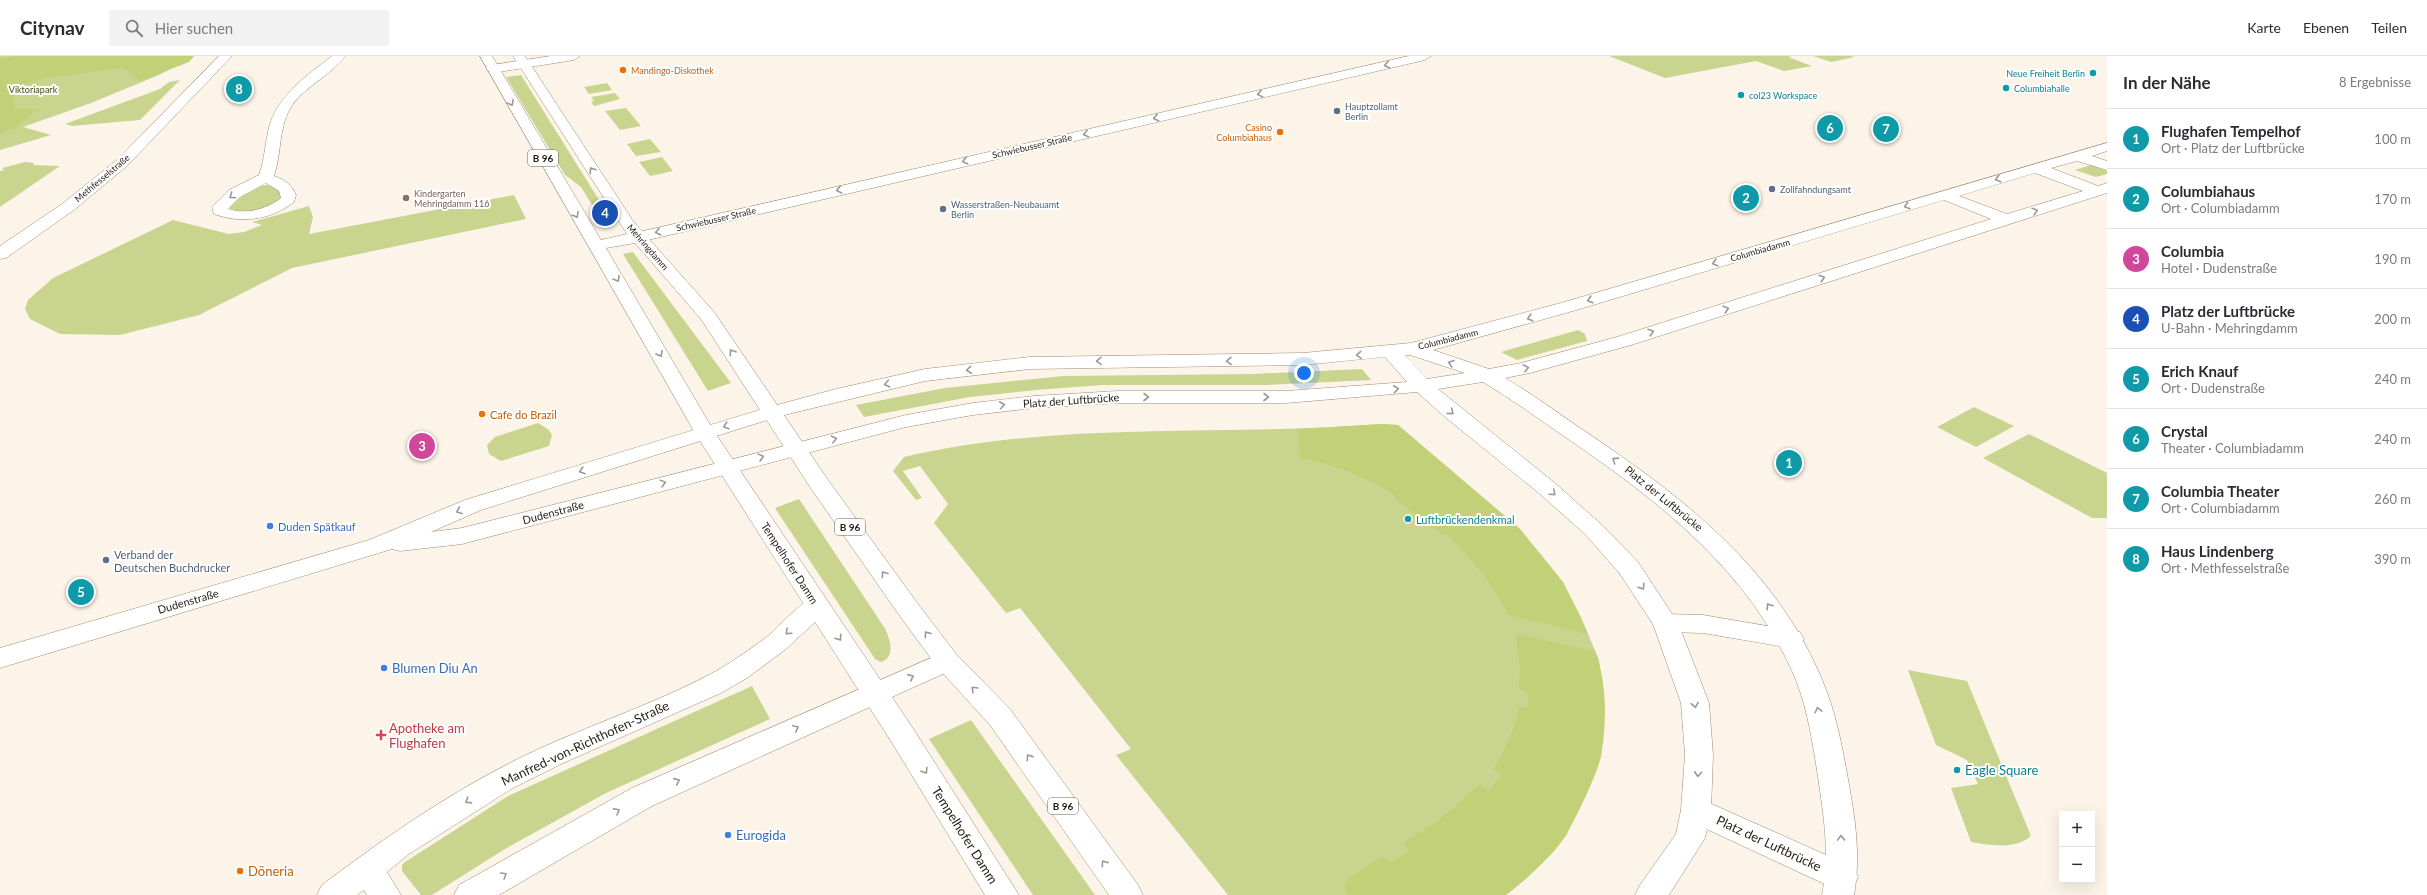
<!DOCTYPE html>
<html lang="de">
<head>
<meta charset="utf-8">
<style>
  body { margin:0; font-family:Lato,sans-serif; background:#f2f2f3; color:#2b2b33 }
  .controls { position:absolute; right:12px; bottom:12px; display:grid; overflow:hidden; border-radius:0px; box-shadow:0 4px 16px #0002 }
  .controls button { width:36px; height:36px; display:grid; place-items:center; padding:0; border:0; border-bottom:1px solid #e1e1e2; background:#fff; color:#2b2b33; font:20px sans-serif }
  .you { position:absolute; left:1304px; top:317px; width:14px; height:14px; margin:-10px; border:3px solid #fff; border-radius:50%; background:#1a73e8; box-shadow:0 0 0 6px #1a73e833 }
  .badge { display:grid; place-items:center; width:26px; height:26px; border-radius:50%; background:#ea580c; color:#fff; font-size:13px; font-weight:700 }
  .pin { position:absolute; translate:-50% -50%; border:2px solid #fff; box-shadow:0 1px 4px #0006 }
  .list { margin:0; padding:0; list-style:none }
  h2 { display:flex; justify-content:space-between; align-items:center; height:52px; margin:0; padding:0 16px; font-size:17px }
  h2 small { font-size:13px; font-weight:400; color:#7c7c81 }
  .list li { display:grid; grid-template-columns:26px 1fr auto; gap:12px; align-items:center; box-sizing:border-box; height:60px; padding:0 16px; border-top:1px solid #e1e1e2 }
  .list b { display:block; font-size:15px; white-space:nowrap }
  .list p { margin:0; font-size:13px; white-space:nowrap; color:#7c7c81 }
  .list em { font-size:13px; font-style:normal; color:#7c7c81 }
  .icon { flex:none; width:22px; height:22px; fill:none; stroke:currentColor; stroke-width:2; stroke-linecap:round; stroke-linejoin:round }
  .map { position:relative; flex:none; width:2107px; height:839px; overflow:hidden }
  header { display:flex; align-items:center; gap:24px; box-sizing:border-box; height:56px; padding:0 20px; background:#fff; border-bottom:1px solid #e1e1e2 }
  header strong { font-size:19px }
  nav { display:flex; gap:22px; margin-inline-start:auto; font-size:14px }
  .search { width:280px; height:36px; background:#f2f2f3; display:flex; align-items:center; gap:10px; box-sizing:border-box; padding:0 14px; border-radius:0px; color:#7c7c81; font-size:15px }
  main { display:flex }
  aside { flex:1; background:#fff }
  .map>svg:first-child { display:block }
</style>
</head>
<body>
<header>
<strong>Citynav</strong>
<div class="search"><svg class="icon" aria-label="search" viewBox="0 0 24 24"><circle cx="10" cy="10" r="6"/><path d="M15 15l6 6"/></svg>Hier suchen</div>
<nav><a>Karte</a><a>Ebenen</a><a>Teilen</a></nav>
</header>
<main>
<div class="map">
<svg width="2107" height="839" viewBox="0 0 2107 839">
  <rect width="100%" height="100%" fill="#fdf4e9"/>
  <path fill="#c9d58f" d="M 0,0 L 195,0 L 159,19 L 91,47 L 23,71 L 51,79 L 0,94 Z
    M 1609,0 L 1793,0 L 1788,1 L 1812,10 L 1784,15 L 1756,5 L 1665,22 Z
    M 1813,0 L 1851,0 L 1855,1 L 1831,6 Z
    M 521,19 L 614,168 L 605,170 L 581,131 L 565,119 L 506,21 Z
    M 180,24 L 140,64 L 72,70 L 65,68 L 160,33 L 169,26 Z
    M 607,27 L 612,34 L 589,38 L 584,31 Z
    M 615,37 L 620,43 L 594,50 L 591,46 L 594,45 L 591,41 Z
    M 626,52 L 641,70 L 620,74 L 605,55 Z
    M 650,83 L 661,96 L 636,100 L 627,88 Z
    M 662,101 L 673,115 L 650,120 L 639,106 Z
    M 25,106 L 34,107 L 33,109 L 60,110 L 0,151 L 0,115 L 4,114 L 2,112 Z
    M 2091,109 L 2107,115 L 2107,118 L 2096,121 L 2075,114 Z
    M 266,129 L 275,130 L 282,139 C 280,153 239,159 229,152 L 229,148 L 258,130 Z
    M 514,139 L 526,163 L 292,212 L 199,259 L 120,279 L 60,278 L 30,263 L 25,253 L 28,244 L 53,222 L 173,164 L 229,178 L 244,176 L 262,169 L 252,166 L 309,150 L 313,161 L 309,178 Z
    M 633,196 L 731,327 L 708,335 L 623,198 Z
    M 1578,274 L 1585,278 L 1587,285 L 1517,304 L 1501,296 Z
    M 1362,313 L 1371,324 L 1267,329 L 1103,329 L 1036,334 L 970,341 L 864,361 L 856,349 L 945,332 L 1063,320 L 1252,318 Z
    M 1974,351 L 2014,370 L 1976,391 L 1937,371 Z
    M 538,367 L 549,374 L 552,379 L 549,390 L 501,405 L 489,398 L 487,389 L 495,381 Z
    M 1381,368 L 1398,369 L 1520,473 L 1563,526 L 1581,561 L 1599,604 L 1605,650 L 1601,701 L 1566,780 L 1526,823 L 1506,839 L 1228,839 L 1116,699 L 1131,693 L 1020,552 L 1006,557 L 934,467 L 948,448 L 920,410 L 903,415 L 922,442 L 916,444 L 893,415 L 904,401 C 1060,364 1222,381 1381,368 Z
    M 2029,378 L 2107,417 L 2107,462 L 2092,462 L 1983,402 Z
    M 799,443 L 886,574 C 890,585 896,601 881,606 L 875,603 L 775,452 Z
    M 1908,614 L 1967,625 L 2031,780 C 2015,794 1989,789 1971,786 L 1951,732 L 1978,728 L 1967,704 L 1936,689 Z
    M 752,630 L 770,663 L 606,737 L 505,793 L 432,839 L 421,839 L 402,815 L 402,809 L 405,806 L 508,740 Z
    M 971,664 L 1095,839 L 1033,839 L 929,683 Z"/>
  <path fill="#c2d178" d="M 14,0 L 194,0 L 189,6 L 140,25 L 123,12 L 46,22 L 13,33 L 15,53 L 40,53 L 14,72 L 0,78 L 0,3 Z
    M 1381,368 L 1398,369 L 1520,473 L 1563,526 L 1588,578 L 1508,559 C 1491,525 1473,504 1446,478 L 1442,479 L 1395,443 L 1396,440 C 1366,421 1336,409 1300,402 L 1297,373 Z
    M 1516,578 L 1595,595 C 1607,625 1607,668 1601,700 C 1597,719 1576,762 1566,779 C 1554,799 1525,824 1506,839 L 1347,839 L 1344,832 L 1347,823 L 1382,800 L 1391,807 L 1409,794 L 1403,787 L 1439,764 L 1480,728 L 1489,734 L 1501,719 L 1493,713 C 1506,693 1515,674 1519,650 L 1527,652 L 1528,637 L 1519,633 L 1520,612 Z"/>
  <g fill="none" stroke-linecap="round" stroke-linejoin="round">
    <g stroke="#9e8a70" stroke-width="1">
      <path id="street" d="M 219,0 L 232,0 L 127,110 L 74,154 L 6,202 L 0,203 L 0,190 L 62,148 L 117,104 Z
        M 332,0 L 345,0 C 334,17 307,29 293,48 C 278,69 282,97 274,120 C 284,124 292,128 296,139 L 294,146 C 271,164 242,168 214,158 L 212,151 L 229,134 L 259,119 C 265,103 265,85 270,68 C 280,37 308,19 332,0 ZM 266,127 L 279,135 L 281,142 C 267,153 246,159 228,153 L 240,141 Z
        M 551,0 L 580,0 L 574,4 L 492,17 L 486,13 L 492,9 Z
        M 1409,0 L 1431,0 L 1425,4 L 639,186 L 633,184 L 631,181 L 633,178 L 639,176 Z
        M 1665,558 L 1703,559 L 1791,574 L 1800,576 L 1804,583 L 1800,590 L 1791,592 L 1703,577 L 1665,576 L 1656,573 L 1652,567 L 1656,561 Z
        M 1696,741 L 1853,811 L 1858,821 L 1853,831 L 1842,835 L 1831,831 L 1685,763 L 1681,754 L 1685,745 Z"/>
    </g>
    <g stroke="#9e8a70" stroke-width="1">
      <path id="secondary" d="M 2107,87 L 2107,95 L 2092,100 L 2107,105 L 2107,114 L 2077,105 L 2051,112 L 2098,130 L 2107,127 L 2107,137 L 1631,289 L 1530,317 L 1505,322 C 1531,337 1555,355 1580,372 C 1679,438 1776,511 1823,626 C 1836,657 1842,690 1848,723 C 1855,762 1861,799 1854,839 L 1822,839 C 1830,799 1824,761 1818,721 C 1813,689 1808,655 1796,624 C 1751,516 1659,445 1565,381 C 1538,362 1511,343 1483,326 L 1438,333 L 1556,428 L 1602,469 L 1638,506 L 1678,567 L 1709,647 L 1713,699 L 1711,754 L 1705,782 L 1669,839 L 1635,839 L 1640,829 L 1676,778 L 1681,754 L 1685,699 L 1681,647 L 1653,568 L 1620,518 L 1586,479 L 1540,438 L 1445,361 L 1417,336 L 1286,347 L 1118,347 L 1034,352 L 973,359 L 906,371 L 462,488 L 400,495 L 392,493 L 0,612 L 0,592 L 369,484 L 465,444 L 766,352 L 836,333 L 925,313 L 1030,301 L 1303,297 L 1411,287 L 1561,247 ZM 2035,117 L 2083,135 L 2007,158 L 1959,140 ZM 1944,144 L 1991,163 L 1617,281 L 1521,307 L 1489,313 L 1433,294 L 1573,255 ZM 1405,299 L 1410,299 L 1465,317 L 1427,323 ZM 1385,301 L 1407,326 L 1286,335 L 1118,335 L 1034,340 L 973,347 L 906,359 L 462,472 L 431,476 L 481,454 L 780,360 L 925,325 L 1030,313 L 1303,309 Z
        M 817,541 L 826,544 L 830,550 L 826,556 L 786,593 L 747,622 L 721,637 L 561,708 L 511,733 L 409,798 L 387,816 L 401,839 L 367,839 L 364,834 L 357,839 L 317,839 L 322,829 C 391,777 462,728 541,692 C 600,665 662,645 718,614 C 735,604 752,592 768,580 C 783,567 798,547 817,541 Z
        M 947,595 L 956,598 L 960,605 L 956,612 L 652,750 L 499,839 L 454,839 L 459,829 L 632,732 Z"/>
    </g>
    <g stroke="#9e8a70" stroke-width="1">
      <path id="primary" d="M 480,0 L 492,0 L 601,184 L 627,178 L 513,0 L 525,0 L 633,165 L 714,256 L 828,424 L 915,544 L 956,598 L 1010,653 L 1138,829 L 1143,839 L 1109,839 L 990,669 L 938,612 L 897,556 L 812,434 L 701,263 L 635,187 L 606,192 L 715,377 L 914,674 L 1019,839 L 985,839 L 894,690 L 695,377 Z"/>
    </g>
    <use href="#street" fill="#fff" fill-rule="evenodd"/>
    <use href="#secondary" fill="#fff" fill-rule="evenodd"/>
    <use href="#primary" fill="#fff" fill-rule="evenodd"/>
  </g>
  <defs><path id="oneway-chevron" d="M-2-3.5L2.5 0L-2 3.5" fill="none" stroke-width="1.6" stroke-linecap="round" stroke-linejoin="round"/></defs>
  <g stroke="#9c9994">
    <use href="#oneway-chevron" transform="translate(1387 9) rotate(167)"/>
    <use href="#oneway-chevron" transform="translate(1260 38) rotate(167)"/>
    <use href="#oneway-chevron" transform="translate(511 47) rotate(60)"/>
    <use href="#oneway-chevron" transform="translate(1156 62) rotate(167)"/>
    <use href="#oneway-chevron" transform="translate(1086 78) rotate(167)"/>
    <use href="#oneway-chevron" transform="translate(965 105) rotate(167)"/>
    <use href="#oneway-chevron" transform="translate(592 114) rotate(-123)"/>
    <use href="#oneway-chevron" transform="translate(1998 123) rotate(164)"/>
    <use href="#oneway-chevron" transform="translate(839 134) rotate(167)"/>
    <use href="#oneway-chevron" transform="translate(232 140) rotate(146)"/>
    <use href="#oneway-chevron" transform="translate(1907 150) rotate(163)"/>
    <use href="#oneway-chevron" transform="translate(2035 155) rotate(-17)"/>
    <use href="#oneway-chevron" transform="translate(576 159) rotate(60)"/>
    <use href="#oneway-chevron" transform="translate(658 176) rotate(167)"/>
    <use href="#oneway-chevron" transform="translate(1715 207) rotate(164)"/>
    <use href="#oneway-chevron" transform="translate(1822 222) rotate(-18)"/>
    <use href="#oneway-chevron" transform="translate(617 223) rotate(60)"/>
    <use href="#oneway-chevron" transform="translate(1590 244) rotate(163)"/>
    <use href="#oneway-chevron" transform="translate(1726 253) rotate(-17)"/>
    <use href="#oneway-chevron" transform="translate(1530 262) rotate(164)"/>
    <use href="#oneway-chevron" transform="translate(1651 276) rotate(-17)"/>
    <use href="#oneway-chevron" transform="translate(732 296) rotate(-123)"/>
    <use href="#oneway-chevron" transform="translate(660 298) rotate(60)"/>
    <use href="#oneway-chevron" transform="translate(1359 299) rotate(176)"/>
    <use href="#oneway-chevron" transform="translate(1099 305) rotate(179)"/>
    <use href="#oneway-chevron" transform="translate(1229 305) rotate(179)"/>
    <use href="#oneway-chevron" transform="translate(1451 307) rotate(-160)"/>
    <use href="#oneway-chevron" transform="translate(1526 312) rotate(-14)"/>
    <use href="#oneway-chevron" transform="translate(969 314) rotate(174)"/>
    <use href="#oneway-chevron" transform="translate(887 328) rotate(168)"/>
    <use href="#oneway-chevron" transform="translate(1396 333) rotate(-6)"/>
    <use href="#oneway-chevron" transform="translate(1146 341)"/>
    <use href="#oneway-chevron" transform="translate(1266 341)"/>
    <use href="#oneway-chevron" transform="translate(1002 349) rotate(-7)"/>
    <use href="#oneway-chevron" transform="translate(1451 356) rotate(40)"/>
    <use href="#oneway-chevron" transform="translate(726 370) rotate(163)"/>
    <use href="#oneway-chevron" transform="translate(834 383) rotate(-14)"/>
    <use href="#oneway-chevron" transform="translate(761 401) rotate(-15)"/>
    <use href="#oneway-chevron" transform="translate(1615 404) rotate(-147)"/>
    <use href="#oneway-chevron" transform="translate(582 415) rotate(162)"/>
    <use href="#oneway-chevron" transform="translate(663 427) rotate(-15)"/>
    <use href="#oneway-chevron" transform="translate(1553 437) rotate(42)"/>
    <use href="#oneway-chevron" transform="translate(459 455) rotate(157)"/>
    <use href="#oneway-chevron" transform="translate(884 518) rotate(-126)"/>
    <use href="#oneway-chevron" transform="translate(1642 531) rotate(57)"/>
    <use href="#oneway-chevron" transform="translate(1769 550) rotate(-123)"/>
    <use href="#oneway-chevron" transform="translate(788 576) rotate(138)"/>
    <use href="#oneway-chevron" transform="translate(927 578) rotate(-126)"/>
    <use href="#oneway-chevron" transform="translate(839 582) rotate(56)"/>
    <use href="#oneway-chevron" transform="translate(911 621) rotate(-24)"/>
    <use href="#oneway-chevron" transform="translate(974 633) rotate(-135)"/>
    <use href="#oneway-chevron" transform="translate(1695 649) rotate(80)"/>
    <use href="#oneway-chevron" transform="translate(1818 654) rotate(-104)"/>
    <use href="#oneway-chevron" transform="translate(796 672) rotate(-25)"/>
    <use href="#oneway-chevron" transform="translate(1029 701) rotate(-125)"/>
    <use href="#oneway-chevron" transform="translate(925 715) rotate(58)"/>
    <use href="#oneway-chevron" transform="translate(1698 718) rotate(94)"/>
    <use href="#oneway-chevron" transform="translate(677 725) rotate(-24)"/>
    <use href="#oneway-chevron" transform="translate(468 745) rotate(148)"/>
    <use href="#oneway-chevron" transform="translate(617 755) rotate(-29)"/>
    <use href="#oneway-chevron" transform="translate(1841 782) rotate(-92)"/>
    <use href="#oneway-chevron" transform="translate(1104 807) rotate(-125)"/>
    <use href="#oneway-chevron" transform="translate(504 819) rotate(-31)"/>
  </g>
  <g fill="#e8710a" stroke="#fff" stroke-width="1.5">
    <circle cx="623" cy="14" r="4"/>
    <circle cx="1280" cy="76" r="4"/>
    <circle cx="482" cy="358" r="4"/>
    <circle cx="240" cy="815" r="4"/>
  </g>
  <g fill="#0f9aa8" stroke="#fff" stroke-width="1.5">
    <circle cx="2093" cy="17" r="4"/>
    <circle cx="2006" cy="32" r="4"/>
    <circle cx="1741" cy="39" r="4"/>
    <circle cx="1408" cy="463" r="4"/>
    <circle cx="1957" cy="714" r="4"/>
  </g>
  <g fill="#5c6f8a" stroke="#fff" stroke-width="1.5">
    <circle cx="1337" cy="55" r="4"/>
    <circle cx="1772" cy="133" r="4"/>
    <circle cx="943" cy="153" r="4"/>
    <circle cx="106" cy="504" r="4"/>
  </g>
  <circle fill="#8d6e63" stroke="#fff" stroke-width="1.5" cx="406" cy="142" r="4"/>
  <g fill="#3f7fe0" stroke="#fff" stroke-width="1.5">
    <circle cx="270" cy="470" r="4"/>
    <circle cx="384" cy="612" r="4"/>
    <circle cx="728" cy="779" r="4"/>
  </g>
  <path fill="#e0444e" stroke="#fff" stroke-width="1.5" d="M379 673h4v4h4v4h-4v4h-4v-4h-4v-4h4z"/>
  <g text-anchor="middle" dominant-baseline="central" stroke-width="4" stroke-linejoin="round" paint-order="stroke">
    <g font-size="9" fill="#c56008" stroke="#fff" text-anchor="start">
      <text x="631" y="14">Mandingo-Diskothek</text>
      <text x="1272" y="71" text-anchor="end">Casino<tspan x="1272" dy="10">Columbiahaus</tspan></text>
    </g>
    <g font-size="9" fill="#0d838f" stroke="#fff" text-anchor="start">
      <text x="2085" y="17" text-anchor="end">Neue Freiheit Berlin</text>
      <text x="2014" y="32">Columbiahalle</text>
      <text x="1749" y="39">col23 Workspace</text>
    </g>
    <g font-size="9" fill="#454d08" stroke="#fff">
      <text x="33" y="33">Viktoriapark</text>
    </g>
    <g font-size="9" fill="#4e5e75" stroke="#fff" text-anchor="start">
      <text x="1345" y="50">Hauptzollamt<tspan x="1345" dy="10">Berlin</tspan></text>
      <text x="1780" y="133">Zollfahndungsamt</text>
      <text x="951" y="148">Wasserstraßen-Neubauamt<tspan x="951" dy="10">Berlin</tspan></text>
    </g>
    <g font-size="9" fill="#241c12" stroke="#fff">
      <text transform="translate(1032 90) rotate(-13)">Schwiebusser Straße</text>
      <text transform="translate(102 122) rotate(-40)">Methfesselstraße</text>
      <text transform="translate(716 163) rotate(-13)">Schwiebusser Straße</text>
      <text transform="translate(648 191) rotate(49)">Mehringdamm</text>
      <text transform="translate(1760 194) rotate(-16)">Columbiadamm</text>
      <text transform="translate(1448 283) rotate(-14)">Columbiadamm</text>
    </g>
    <g font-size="9" fill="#785e54" stroke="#fff" text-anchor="start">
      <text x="414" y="137">Kindergarten<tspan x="414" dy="10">Mehringdamm 116</tspan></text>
    </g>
    <g fill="#fff" stroke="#666059" stroke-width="1">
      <rect x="528" y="94" width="30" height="16" rx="3"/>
      <rect x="835" y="463" width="30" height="16" rx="3"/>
      <rect x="1048" y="742" width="30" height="16" rx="3"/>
    </g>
    <g font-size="10" font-weight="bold" fill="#241c12">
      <text x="543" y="102">B 96</text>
      <text x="850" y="471">B 96</text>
      <text x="1063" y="750">B 96</text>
    </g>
    <g font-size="11" fill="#241c12" stroke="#fff">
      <text transform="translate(1071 344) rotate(-4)">Platz der Luftbrücke</text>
      <text transform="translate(1664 442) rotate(39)">Platz der Luftbrücke</text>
      <text transform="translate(553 456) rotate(-15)">Dudenstraße</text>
      <text transform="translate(790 507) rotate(57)">Tempelhofer Damm</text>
      <text transform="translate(188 545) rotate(-16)">Dudenstraße</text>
    </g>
    <g font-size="11" fill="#c56008" stroke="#fff" text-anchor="start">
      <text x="490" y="358">Cafe do Brazil</text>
    </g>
    <g font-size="11" fill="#0d838f" stroke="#fff" text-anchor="start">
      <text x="1416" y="463">Luftbrückendenkmal</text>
    </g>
    <g font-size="11" fill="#366cbe" stroke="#fff" text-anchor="start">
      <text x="278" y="470">Duden Spätkauf</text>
    </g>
    <g font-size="11" fill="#4e5e75" stroke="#fff" text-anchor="start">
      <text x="114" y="498">Verband der<tspan x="114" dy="13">Deutschen Buchdrucker</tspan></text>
    </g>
    <g font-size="13" fill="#366cbe" stroke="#fff" text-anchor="start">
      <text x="392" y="612">Blumen Diu An</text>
      <text x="736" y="779">Eurogida</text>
    </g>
    <g font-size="13" fill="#be3a42" stroke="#fff" text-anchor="start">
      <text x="389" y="672">Apotheke am<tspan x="389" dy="15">Flughafen</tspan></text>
    </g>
    <g font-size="13" fill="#241c12" stroke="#fff">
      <text transform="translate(585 687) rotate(-25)">Manfred-von-Richthofen-Straße</text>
      <text transform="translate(965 779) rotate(58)">Tempelhofer Damm</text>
      <text transform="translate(1769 787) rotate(25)">Platz der Luftbrücke</text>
    </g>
    <g font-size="13" fill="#0d838f" stroke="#fff" text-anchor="start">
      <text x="1965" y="714">Eagle Square</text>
    </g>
    <g font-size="13" fill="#c56008" stroke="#fff" text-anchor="start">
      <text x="248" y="815">Döneria</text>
    </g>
  </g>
</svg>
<div class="controls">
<button>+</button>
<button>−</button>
</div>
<div class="you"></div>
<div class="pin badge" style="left:1789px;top:407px;background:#0f9aa8">1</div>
<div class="pin badge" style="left:1746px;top:142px;background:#0f9aa8">2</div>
<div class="pin badge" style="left:422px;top:390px;background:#d1479c">3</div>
<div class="pin badge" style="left:605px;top:157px;background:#1a4fb4">4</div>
<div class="pin badge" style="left:81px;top:536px;background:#0f9aa8">5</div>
<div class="pin badge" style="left:1830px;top:72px;background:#0f9aa8">6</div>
<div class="pin badge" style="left:1886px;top:73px;background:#0f9aa8">7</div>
<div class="pin badge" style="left:239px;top:33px;background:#0f9aa8">8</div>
</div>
<aside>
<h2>In der Nähe<small>8 Ergebnisse</small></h2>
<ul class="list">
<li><span class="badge" style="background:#0f9aa8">1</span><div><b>Flughafen Tempelhof</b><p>Ort · Platz der Luftbrücke</p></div><em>100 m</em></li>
<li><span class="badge" style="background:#0f9aa8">2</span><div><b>Columbiahaus</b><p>Ort · Columbiadamm</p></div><em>170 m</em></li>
<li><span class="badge" style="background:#d1479c">3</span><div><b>Columbia</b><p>Hotel · Dudenstraße</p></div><em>190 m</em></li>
<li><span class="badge" style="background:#1a4fb4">4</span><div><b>Platz der Luftbrücke</b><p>U-Bahn · Mehringdamm</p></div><em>200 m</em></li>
<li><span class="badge" style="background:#0f9aa8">5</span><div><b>Erich Knauf</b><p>Ort · Dudenstraße</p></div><em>240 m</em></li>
<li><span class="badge" style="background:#0f9aa8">6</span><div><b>Crystal</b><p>Theater · Columbiadamm</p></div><em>240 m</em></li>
<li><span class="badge" style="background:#0f9aa8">7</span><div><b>Columbia Theater</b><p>Ort · Columbiadamm</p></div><em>260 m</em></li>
<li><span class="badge" style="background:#0f9aa8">8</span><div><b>Haus Lindenberg</b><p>Ort · Methfesselstraße</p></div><em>390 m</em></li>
</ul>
</aside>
</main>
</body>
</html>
